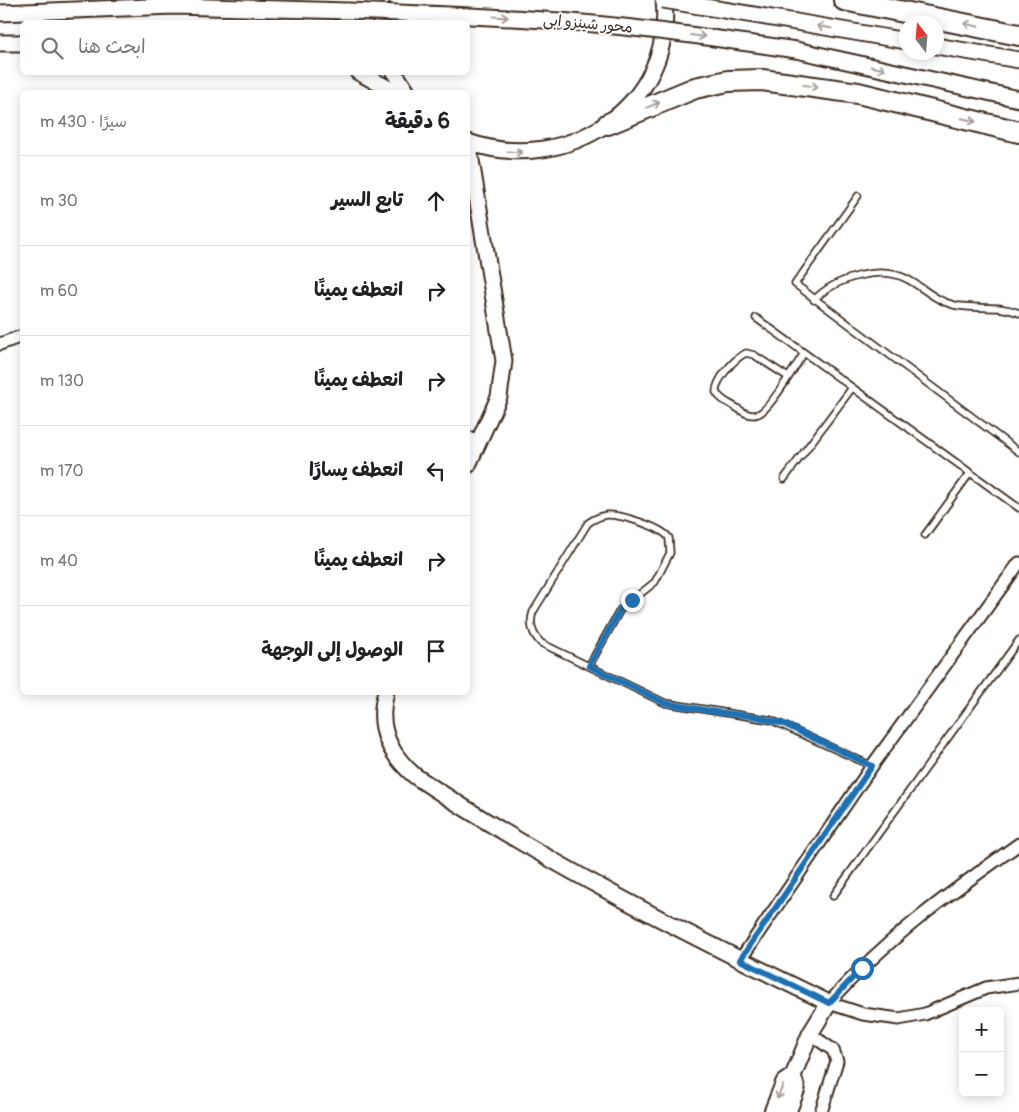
<!DOCTYPE html>
<html lang="ar">
<head>
<meta charset="utf-8">
<style>
  body { margin:0; font-family:Pangolin,"Playpen Sans Arabic",sans-serif; background:#f6f6f6; color:#202124; direction:rtl }
  .controls { position:absolute; right:15px; bottom:15px; display:grid; overflow:hidden; border-radius:8px; box-shadow:0 2px 12px #0003 }
  .controls button { width:45px; height:45px; display:grid; place-items:center; padding:0; border:0; border-bottom:1px solid #e0e0e0; background:#fff; color:#202124; font:25px sans-serif }
  .compass { position:absolute; left:899px; top:15px; width:45px; height:45px; border-radius:50%; background:#fff; box-shadow:0 2px 12px #0003; rotate:344deg }
  .stop { position:absolute; width:15px; height:15px; margin:-11px; border:4px solid #1f6fb2; border-radius:50%; background:#fff }
  .stop.end { background:#1f6fb2; border-color:#fff; box-shadow:0 1px 5px #0008 }
  .list { margin:0; padding:0; list-style:none }
  h2 { display:flex; justify-content:space-between; align-items:center; height:65px; margin:0; padding:0 20px; font-size:21px }
  h2 small { font-size:16px; font-weight:400; color:#757577 }
  .list li { display:grid; grid-template-columns:32px 1fr auto; gap:15px; align-items:center; box-sizing:border-box; height:90px; padding:0 20px; border-top:1px solid #e0e0e0 }
  .list b { display:block; font-size:19px; white-space:nowrap }
  .list em { font-size:16px; font-style:normal; color:#757577 }
  .icon { flex:none; width:28px; height:28px; fill:none; stroke:currentColor; stroke-width:2; stroke-linecap:round; stroke-linejoin:round }
  .map { position:relative; flex:none; width:1019px; height:1112px; overflow:hidden; direction:ltr }
  .search { position:absolute; background:#fff; box-shadow:0 2px 12px #0003; left:20px; top:20px; width:450px; height:55px; display:flex; align-items:center; gap:12px; box-sizing:border-box; padding:0 18px; border-radius:8px; color:#757577; font-size:19px }
  .panel { position:absolute; background:#fff; box-shadow:0 2px 12px #0003; left:20px; top:90px; width:450px; height:605px; border-radius:8px; direction:rtl }
  .map>svg:first-child { display:block }
</style>
</head>
<body>
<div class="map">
<svg width="1019" height="1112" viewBox="0 0 1019 1112">
  <rect width="100%" height="100%" fill="#fff"/>
  <filter id="ink" filterUnits="userSpaceOnUse"><feTurbulence type="fractalNoise" baseFrequency=".02" numOctaves="2"/><feDisplacementMap in="SourceGraphic" scale="10" xChannelSelector="R" yChannelSelector="G"/><feConvolveMatrix kernelMatrix="1 2 1 2 8 2 1 2 1" color-interpolation-filters="sRGB"/></filter>
  <g filter="url(#ink)">
    <g fill="none" stroke-linecap="round" stroke-linejoin="round">
      <g stroke="#3b2a1e" stroke-width="9">
        <path id="lane" d="M 858,196 L 795,284 L 1019,452
          M 814,300 C 835,278 880,265 907,279 C 924,288 936,301 954,305 C 977,310 997,304 1019,313
          M 756,318 L 1019,508
          M 788,377 L 754,355 L 746,353 C 735,358 716,379 716,392 C 720,400 729,403 737,408 C 743,412 750,417 758,414 C 769,411 796,365 804,353
          M 784,479 L 852,388
          M 925,535 L 970,473
          M 589,666 L 620,610 L 655,582 L 670,553 L 669,538 C 662,527 620,514 607,515 C 599,516 594,519 588,523 L 533,612 C 529,624 532,634 541,643 L 665,703 L 771,720 L 872,766
          M 833,896 L 1019,640"/>
      </g>
      <g stroke="#3b2a1e" stroke-width="15">
        <path id="street" d="M 0,344 L 22,336
          M 468,437 L 477,442
          M 1019,844 C 951,892 884,940 829,1003 L 863,1014 L 899,1019 L 925,1014 L 986,988 L 1019,983
          M 740,960 L 872,766 L 1019,563
          M 810,1034 L 833,1050 L 837,1061 L 821,1112"/>
      </g>
      <g stroke="#3b2a1e" stroke-width="19">
        <path id="secondary" d="M 0,13 L 174,6 L 348,11
          M 381,22 L 381,0
          M 796,22 L 906,41
          M 0,43 L 22,43
          M 936,46 L 1019,60
          M 796,50 L 1019,99
          M 358,72 L 395,92
          M 394,72 L 407,92
          M 468,142 C 564,176 675,108 664,0
          M 468,465 L 499,397 L 504,361 L 468,142
          M 386,692 C 376,727 389,754 415,776 C 546,863 688,935 829,1003 L 810,1034 L 793,1076 L 784,1082 L 772,1112
          M 788,1112 L 797,1089 L 793,1076"/>
      </g>
      <g stroke="#3b2a1e" stroke-width="24">
        <path id="highway" d="M 844,0 L 1019,35
          M 608,124 L 695,88 L 728,81 L 762,80 L 858,93 L 1019,132"/>
      </g>
      <use href="#lane" stroke="#fff" stroke-width="5.5"/>
      <use href="#street" stroke="#fff" stroke-width="11"/>
      <use href="#secondary" stroke="#fff" stroke-width="15"/>
      <use href="#highway" stroke="#fff" stroke-width="20"/>
      <g stroke="#3b2a1e" stroke-width="19" stroke-linecap="butt">
        <path id="secondary-bridge" d="M 663,0 L 796,22
          M 348,11 C 422,14 496,16 571,22 C 646,28 721,39 796,50"/>
      </g>
      <use href="#secondary-bridge" stroke="#fff" stroke-width="15"/>
    </g>
    <defs><path id="oneway-shaft" d="M-6 0H5M1.5-3L5.5 0L1.5 3" fill="none" stroke-width="1.6" stroke-linecap="round" stroke-linejoin="round" transform="scale(1.25)"/></defs>
    <g stroke="#a79f9a">
      <use href="#oneway-shaft" transform="translate(501 17) rotate(4)"/>
      <use href="#oneway-shaft" transform="translate(971 25) rotate(-169)"/>
      <use href="#oneway-shaft" transform="translate(824 27) rotate(-170)"/>
      <use href="#oneway-shaft" transform="translate(698 36) rotate(8)"/>
      <use href="#oneway-shaft" transform="translate(878 68) rotate(12)"/>
      <use href="#oneway-shaft" transform="translate(811 86) rotate(8)"/>
      <use href="#oneway-shaft" transform="translate(653 105) rotate(-23)"/>
      <use href="#oneway-shaft" transform="translate(969 120) rotate(14)"/>
      <use href="#oneway-shaft" transform="translate(515 152) rotate(3)"/>
      <use href="#oneway-shaft" transform="translate(780 1092) rotate(112)"/>
    </g>
  </g>
  <g fill="none" stroke-linecap="round" stroke-linejoin="round" filter="url(#ink)">
    <path stroke="#1f6fb2" stroke-width="6" d="M 632,600 L 620,610 L 589,666 L 665,703 L 716,712 L 758,717 L 784,724 L 872,766 L 740,960 L 829,1003 L 862,968"/>
  </g>
  <g text-anchor="middle" dominant-baseline="central" stroke-width="4" stroke-linejoin="round" paint-order="stroke">
    <g font-size="15" fill="#3b2a1e" stroke="#fff">
      <text transform="translate(588 24) rotate(5)">محور شينزو ابى</text>
    </g>
  </g>
</svg>
<div class="controls">
<button>+</button>
<button>−</button>
</div>
<svg class="compass" viewBox="-18 -18 36 36"><path d="M0-13l5 13h-10z" fill="#e53935"/><path d="M0 13l5-13h-10z" fill="#757577"/></svg>
<div class="stop" style="left:862px;top:968px"></div>
<div class="stop end" style="left:632px;top:600px"></div>
<div class="search"><svg class="icon" aria-label="search" viewBox="0 0 24 24"><circle cx="10" cy="10" r="6"/><path d="M15 15l6 6"/></svg>ابحث هنا</div>
<section class="panel">
<h2>6 دقيقة<small>سيرًا · 430 m</small></h2>
<ul class="list">
<li><svg class="icon" aria-label="ahead" viewBox="0 0 24 24"><path d="M12 20V5M6 11l6-6 6 6"/></svg><div><b>تابع السير</b></div><em>30 m</em></li>
<li><svg class="icon" aria-label="right" viewBox="0 0 24 24"><path d="M7 20v-9h11M14 6l5 5-5 5"/></svg><div><b>انعطف يمينًا</b></div><em>60 m</em></li>
<li><svg class="icon" aria-label="right" viewBox="0 0 24 24"><path d="M7 20v-9h11M14 6l5 5-5 5"/></svg><div><b>انعطف يمينًا</b></div><em>130 m</em></li>
<li><svg class="icon" aria-label="left" viewBox="0 0 24 24"><path d="M17 20v-9H6M10 6l-5 5 5 5"/></svg><div><b>انعطف يسارًا</b></div><em>170 m</em></li>
<li><svg class="icon" aria-label="right" viewBox="0 0 24 24"><path d="M7 20v-9h11M14 6l5 5-5 5"/></svg><div><b>انعطف يمينًا</b></div><em>40 m</em></li>
<li><svg class="icon" aria-label="arrive" viewBox="0 0 24 24"><path d="M6 21V4h12l-3 4 3 4H6"/></svg><div><b>الوصول إلى الوجهة</b></div></li>
</ul>
</section>
</div>
</body>
</html>
